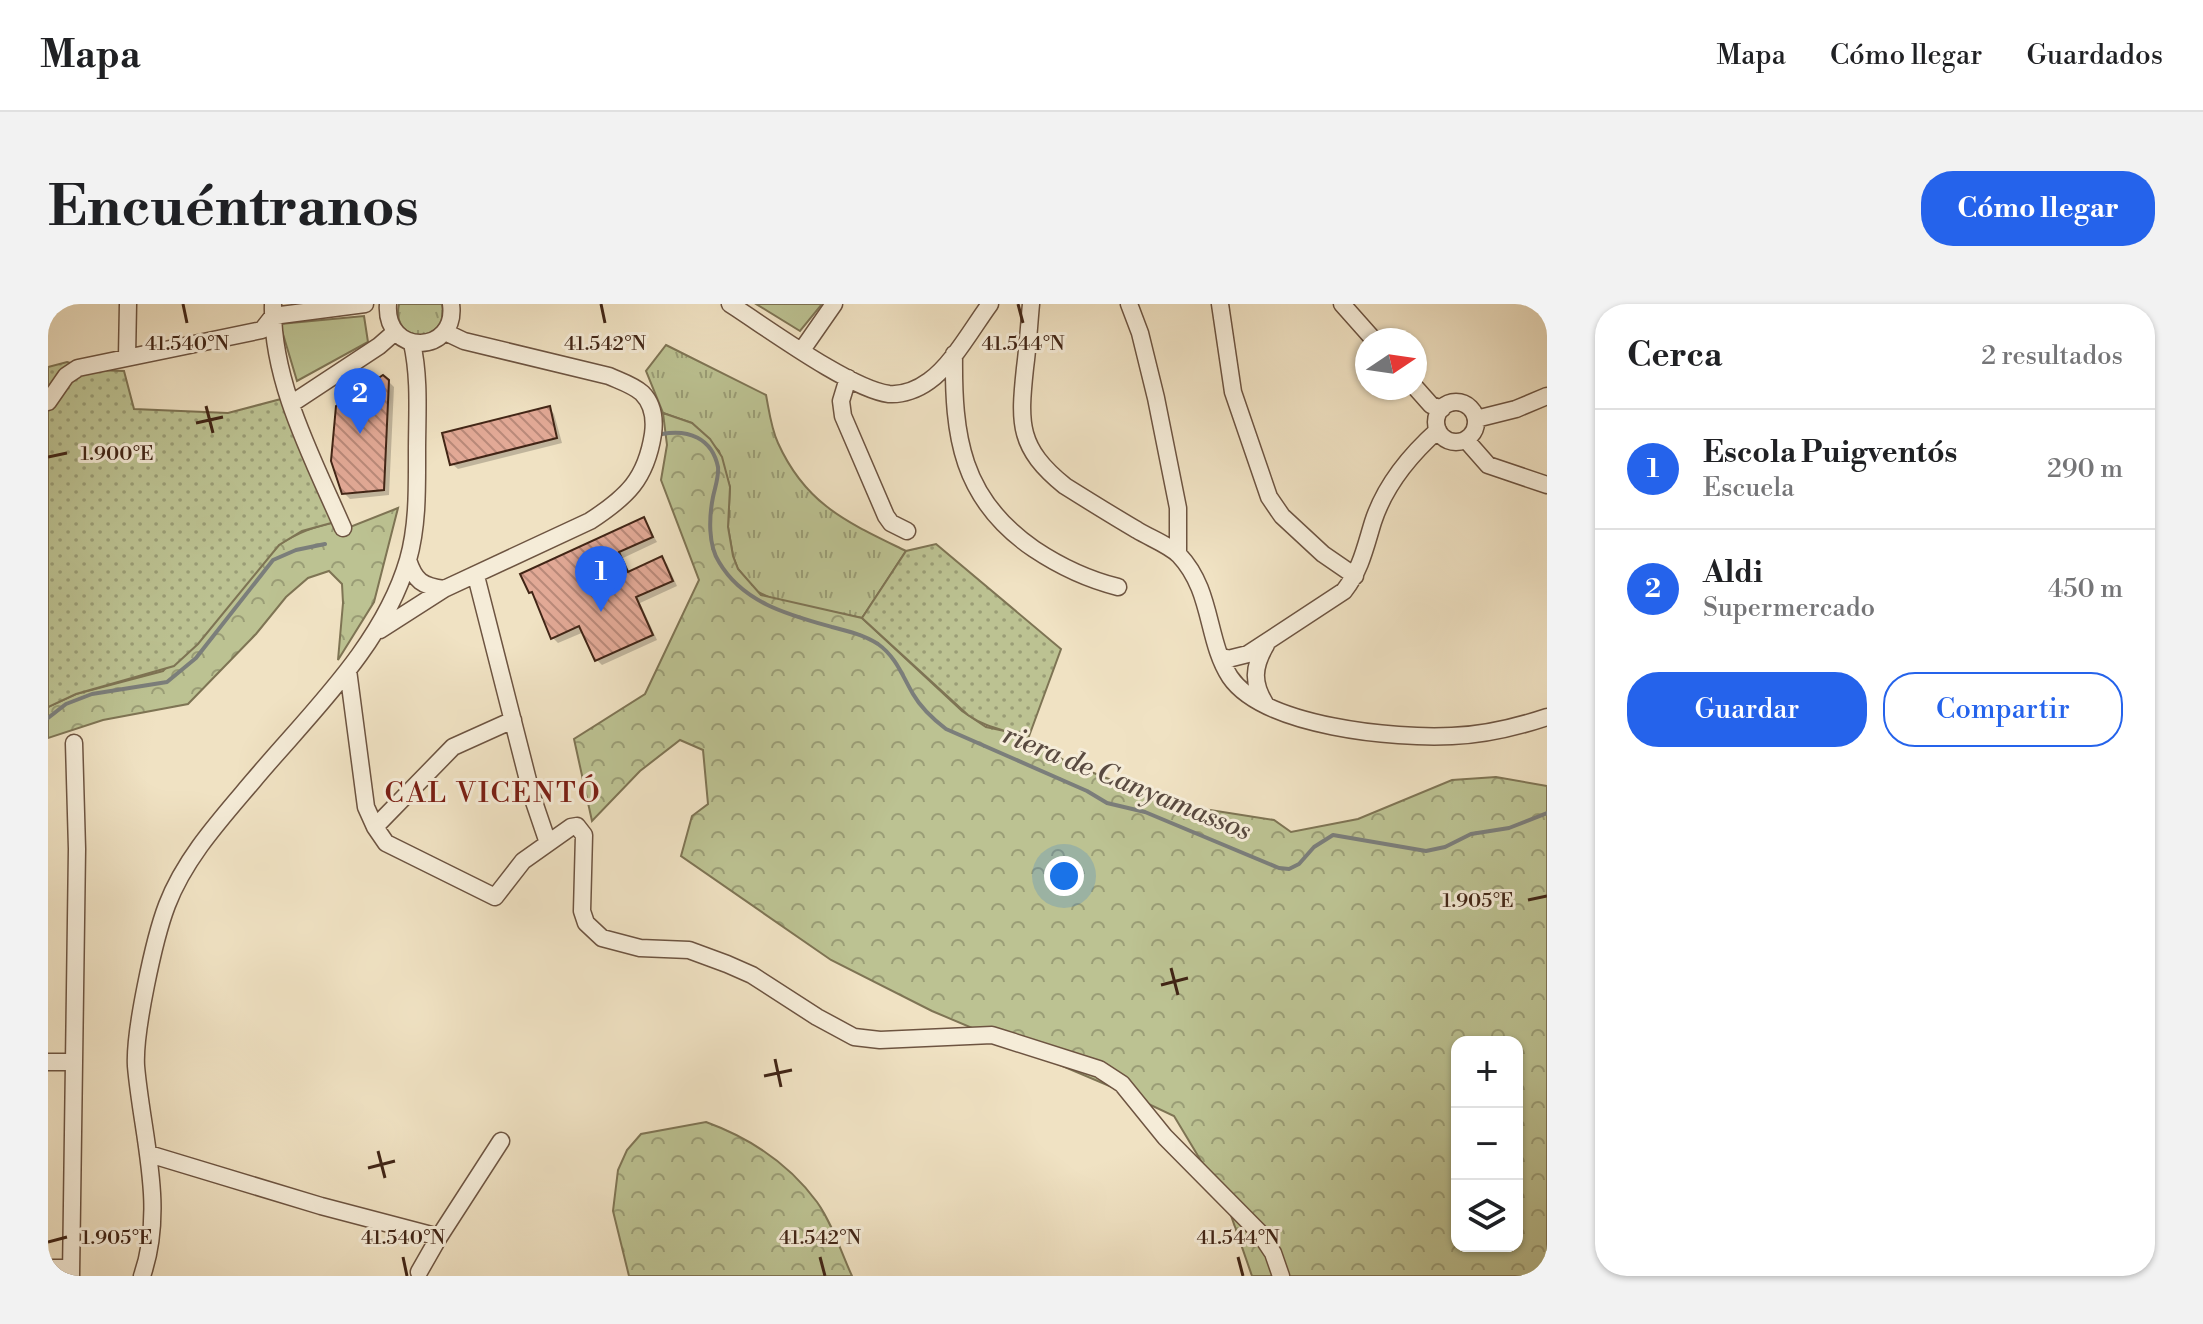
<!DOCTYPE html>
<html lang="es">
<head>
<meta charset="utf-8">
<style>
  body { margin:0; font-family:"Libre Bodoni",serif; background:#f2f2f2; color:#202124 }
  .controls { position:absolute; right:24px; bottom:24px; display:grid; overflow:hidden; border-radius:16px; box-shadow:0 2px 6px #0004 }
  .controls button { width:72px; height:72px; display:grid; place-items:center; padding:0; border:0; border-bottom:2px solid #e0e0e0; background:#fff; color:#202124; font:40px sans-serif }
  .compass { position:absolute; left:1307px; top:24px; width:72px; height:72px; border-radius:50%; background:#fff; box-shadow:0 2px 6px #0004; rotate:77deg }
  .you { position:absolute; left:1016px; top:572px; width:28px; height:28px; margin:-20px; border:6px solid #fff; border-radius:50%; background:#1a73e8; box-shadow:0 0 0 12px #1a73e833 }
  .badge { display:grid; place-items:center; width:52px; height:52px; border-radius:50%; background:#2563eb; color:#fff; font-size:26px; font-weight:700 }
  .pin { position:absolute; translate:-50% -66px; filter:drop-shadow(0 2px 4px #0008) }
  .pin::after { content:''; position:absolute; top:42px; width:28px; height:24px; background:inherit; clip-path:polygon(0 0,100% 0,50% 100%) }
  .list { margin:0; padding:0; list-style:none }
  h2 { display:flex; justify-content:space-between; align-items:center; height:104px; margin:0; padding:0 32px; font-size:34px }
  h2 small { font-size:26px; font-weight:400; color:#757577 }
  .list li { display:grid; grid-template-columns:52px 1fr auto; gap:24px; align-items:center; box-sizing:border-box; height:120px; padding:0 32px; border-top:2px solid #e0e0e0 }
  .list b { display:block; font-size:30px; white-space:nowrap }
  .list p { margin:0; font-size:26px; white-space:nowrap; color:#757577 }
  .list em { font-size:26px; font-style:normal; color:#757577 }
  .actions { display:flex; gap:16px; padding:24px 32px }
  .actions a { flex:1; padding:18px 0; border:2px solid #2563eb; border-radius:32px; text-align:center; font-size:28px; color:#2563eb }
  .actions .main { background:#2563eb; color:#fff }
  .icon { flex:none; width:44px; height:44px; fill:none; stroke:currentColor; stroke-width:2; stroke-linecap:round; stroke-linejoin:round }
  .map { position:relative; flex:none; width:1499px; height:972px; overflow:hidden; border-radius:32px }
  header { display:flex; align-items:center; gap:48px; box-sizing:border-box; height:112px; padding:0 40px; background:#fff; border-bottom:2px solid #e0e0e0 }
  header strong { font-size:38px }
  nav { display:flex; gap:44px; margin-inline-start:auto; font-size:28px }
  .intro { display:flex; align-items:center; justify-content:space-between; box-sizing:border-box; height:192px; padding:0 48px }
  h1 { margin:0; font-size:56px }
  .button { padding:20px 36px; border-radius:32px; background:#2563eb; color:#fff; font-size:28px; font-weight:700 }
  main { display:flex; gap:48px; padding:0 48px }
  aside { flex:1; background:#fff; border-radius:32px; box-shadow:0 2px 6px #0004 }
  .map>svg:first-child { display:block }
</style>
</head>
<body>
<header>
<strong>Mapa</strong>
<nav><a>Mapa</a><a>Cómo llegar</a><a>Guardados</a></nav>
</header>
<div class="intro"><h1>Encuéntranos</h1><a class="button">Cómo llegar</a></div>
<main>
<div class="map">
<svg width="1499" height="972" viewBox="0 0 1499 972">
  <defs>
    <pattern id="grass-tufts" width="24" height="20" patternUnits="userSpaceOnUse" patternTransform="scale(2)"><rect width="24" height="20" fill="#bcc292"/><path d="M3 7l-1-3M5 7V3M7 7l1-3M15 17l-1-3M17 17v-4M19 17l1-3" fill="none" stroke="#9a9d76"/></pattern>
    <pattern id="forest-crowns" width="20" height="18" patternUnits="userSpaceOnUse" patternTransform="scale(2)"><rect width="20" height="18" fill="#bcc292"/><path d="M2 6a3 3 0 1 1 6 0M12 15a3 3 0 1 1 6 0" fill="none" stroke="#9a9d76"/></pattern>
    <pattern id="garden-dots" width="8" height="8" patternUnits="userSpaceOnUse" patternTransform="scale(2)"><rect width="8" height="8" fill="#bcc292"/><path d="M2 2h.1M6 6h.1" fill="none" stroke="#9a9d76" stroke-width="1.8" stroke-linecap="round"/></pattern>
    <pattern id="building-back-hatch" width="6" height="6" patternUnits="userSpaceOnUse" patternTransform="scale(2)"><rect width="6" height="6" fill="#e2a996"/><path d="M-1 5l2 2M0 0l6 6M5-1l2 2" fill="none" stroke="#b98979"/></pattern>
  </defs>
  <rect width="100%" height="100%" fill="#f0e2c3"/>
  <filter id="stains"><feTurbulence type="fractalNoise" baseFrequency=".0025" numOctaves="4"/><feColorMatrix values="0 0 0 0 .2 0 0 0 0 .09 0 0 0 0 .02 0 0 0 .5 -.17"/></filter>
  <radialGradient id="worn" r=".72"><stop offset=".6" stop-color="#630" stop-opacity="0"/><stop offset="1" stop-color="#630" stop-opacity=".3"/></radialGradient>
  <path fill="url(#grass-tufts)" stroke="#7e7454" stroke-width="2" d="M 351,0 L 394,0 C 402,41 342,42 351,0 Z
    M 618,41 L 718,91 C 721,106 723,124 730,139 C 758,201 799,218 858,247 L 814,314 L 727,296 L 708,287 L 690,265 L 685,252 L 680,223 L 682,183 L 671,147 L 644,119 L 615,109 L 598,67 Z"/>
  <path fill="url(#forest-crowns)" stroke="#7e7454" stroke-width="2" fill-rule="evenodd" d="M 615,109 L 644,119 L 662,135 L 674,153 L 682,183 L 680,223 L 685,252 L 690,265 L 713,291 L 814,314 L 914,407 L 938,423 L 966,429 L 1023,460 L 1124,500 L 1226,516 L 1243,528 L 1310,515 L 1404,476 L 1448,473 L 1499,482 L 1499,972 L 1204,972 L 1179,900 L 1126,812 L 1071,786 L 884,707 L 783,656 L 633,552 L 644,512 L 660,500 L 655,446 L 632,436 L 592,467 L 544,517 L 526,435 L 597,390 L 651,276 L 613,176 L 619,141 ZM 1409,738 L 1469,738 L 1469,942 L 1409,942 Z
    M 350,204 L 326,298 L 290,356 L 295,299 L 294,280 L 281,267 L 260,274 L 238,293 L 208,330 L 140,400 L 55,416 L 0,434 L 0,403 L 28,390 L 115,367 L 231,241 C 250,228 266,223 287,218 L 292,227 Z
    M 658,818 C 702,834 741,860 769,898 C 784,919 793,948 804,972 L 581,972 L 565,907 L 570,866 L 579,846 L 593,830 Z"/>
  <path fill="#bcc292" stroke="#7e7454" stroke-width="2" d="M 708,0 L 774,0 L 752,27 Z
    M 316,12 L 320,38 L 249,77 L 232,20 Z"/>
  <path fill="url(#garden-dots)" stroke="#7e7454" stroke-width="2" d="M 19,58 L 46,66 L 76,67 L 86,105 L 180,109 L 233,95 L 287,218 L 254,227 L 231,241 L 150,340 L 126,362 L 28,390 L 0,403 L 0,63 Z
    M 888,240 L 1013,345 L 980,435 C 958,425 942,426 920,411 L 814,314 L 858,247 Z"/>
  <path fill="#0003" d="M 340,77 L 346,83 L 341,191 L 302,195 L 296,189 Z
    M 501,104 L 506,110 L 514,139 L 410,165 L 404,160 Z
    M 596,216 L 609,238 L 575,254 L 582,269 L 614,255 L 619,260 L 629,282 L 592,299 L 609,336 L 554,361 L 549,356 L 536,328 L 510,339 L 505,334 L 488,294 L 483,288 Z"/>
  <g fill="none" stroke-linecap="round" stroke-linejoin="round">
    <path stroke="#7b7e7b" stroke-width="4" d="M 614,130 C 640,125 664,134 670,163 C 671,173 667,183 665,193 C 661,213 660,241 671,258 C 695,299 741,311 784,323 C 800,327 816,331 830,340 C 848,353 854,371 865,390 C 873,404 885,415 898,425 L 1039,487 L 1059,499 L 1097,508 L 1231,564 L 1241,565 L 1251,560 L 1266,543 L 1285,531 L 1378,547 L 1397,543 L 1423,530 L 1461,524 L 1499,509
      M 0,414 L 18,400 L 44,390 L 119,378 L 148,354 L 225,256 L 248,246 L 277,240"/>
  </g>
  <path fill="url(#building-back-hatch)" stroke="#412516" stroke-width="2" d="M 335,71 L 341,76 L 336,186 L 294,190 L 283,157 L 288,102 Z
    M 502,102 L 509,134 L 402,161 L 394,129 Z
    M 596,213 L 605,233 L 571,248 L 580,268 L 614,252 L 625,277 L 588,293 L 605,331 L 547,357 L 531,322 L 503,335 L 484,288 L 481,289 L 472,270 Z"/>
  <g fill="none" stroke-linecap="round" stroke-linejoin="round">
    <g stroke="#6d5441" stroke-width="19">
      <path id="minor" d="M 225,0 C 223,77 265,155 295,224
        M 340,0 C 336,53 410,51 403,0
        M 682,0 C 718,23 802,85 841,90 C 855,91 870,85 881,77 C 904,61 925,23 942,0
        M 983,0 C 981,21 980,42 977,64 C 971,120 970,144 1017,182 C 1041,197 1065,212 1089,226 C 1102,234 1121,241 1131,251 C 1165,287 1158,336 1182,373 C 1216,423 1348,435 1404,432 C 1435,431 1469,423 1499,413
        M 1081,0 L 1092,29 L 1108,94 L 1130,204 L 1130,250
        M 1172,0 L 1185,88 L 1221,193 L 1234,212 L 1275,250 L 1307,272
        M 1294,0 L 1326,36
        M 754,46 L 786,0
        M 906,50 C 905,132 913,195 986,245 C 1013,263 1038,275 1070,283
        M 79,53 L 80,0
        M 800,74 L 793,97 L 795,112 L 838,212 L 843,219 L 859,227
        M 1367,83 L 1383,101 L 1394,105
        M 0,98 L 18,72 L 30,64 L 214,26 L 225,12 L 317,0
        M1388 118a20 20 0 1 1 40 0a20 20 0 1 1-40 0Z
        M 243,100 L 331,42 L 347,28
        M 1428,115 L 1468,105 L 1499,92
        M 1418,136 L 1440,161 L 1499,181
        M 360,256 C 367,277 374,282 396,285
        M 428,272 L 484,492 L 500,539
        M 332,326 L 396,285 L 542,217 C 579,193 598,175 605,130 C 607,115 605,100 594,89 C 585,81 572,77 561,72 L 416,37 L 397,28
        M 1218,341 C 1205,363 1204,379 1218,401
        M 1172,352 L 1180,355 L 1200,350 L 1296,287 C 1313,265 1317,244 1325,218 C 1337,181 1362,151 1390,126
        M 300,366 L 318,503 L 327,523 L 338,539 L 447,593 L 475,557 L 523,523 L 529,522 L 536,531 L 534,607 L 538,619 L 554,634 L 592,644 L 641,646 L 679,660 L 704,671 L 769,713 L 806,733 L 832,736 L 944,731 L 1051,765 L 1074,780 L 1117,833 L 1211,928 L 1225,949 L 1233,972
        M 327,523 L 405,443 L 465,416
        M 0,758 L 26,758
        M 101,850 L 273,902 L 391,933
        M 0,964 L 23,964
        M 371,968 L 391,933 L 453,837
        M 23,972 L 29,545 L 26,439
        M 94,972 C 118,903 94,832 88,762 C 86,728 106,635 119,601 C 137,554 172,516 205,477 C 261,410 335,342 360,256 C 370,221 369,183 369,147 C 369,110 372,75 364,39"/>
    </g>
    <use href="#minor" stroke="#f5ecd8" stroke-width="16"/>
  </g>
  <path fill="none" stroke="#412516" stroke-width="3" d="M 135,0 L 139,19M 553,0 L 557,19M 970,0 L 975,19M 158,102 L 165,129M 148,119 L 175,113M 0,153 L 19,149M 1480,596 L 1499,592M 1123,664 L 1130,691M 1113,681 L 1140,674M 727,755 L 733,783M 716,772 L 744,766M 330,847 L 337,874M 320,864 L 347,857M 0,938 L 19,933M 355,953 L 359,972M 772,953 L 777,972M 1190,953 L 1195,972"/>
  <g text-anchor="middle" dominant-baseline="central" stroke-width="6" stroke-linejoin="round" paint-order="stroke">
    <g font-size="28" font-style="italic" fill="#594a40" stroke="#f5ecd8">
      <text transform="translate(1079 479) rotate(22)">riera de Canyamassos</text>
    </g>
    <g font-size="28" letter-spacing="2" fill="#7a1f14" stroke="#f5ecd8">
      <text x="445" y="489">CAL VICENTÓ</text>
    </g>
  </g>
  <g font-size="20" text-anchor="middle" fill="#412516" stroke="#f5ecd8" stroke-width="6" stroke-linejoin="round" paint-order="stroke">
    <text x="139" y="46">41.540°N</text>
    <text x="557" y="46">41.542°N</text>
    <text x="975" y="46">41.544°N</text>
    <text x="69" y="156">1.900°E</text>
    <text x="1430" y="603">1.905°E</text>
    <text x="355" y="940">41.540°N</text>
    <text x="772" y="940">41.542°N</text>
    <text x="1190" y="940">41.544°N</text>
    <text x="69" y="940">1.905°E</text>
  </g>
  <rect width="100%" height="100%" filter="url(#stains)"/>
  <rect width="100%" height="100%" fill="url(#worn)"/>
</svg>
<div class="controls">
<button>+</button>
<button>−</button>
<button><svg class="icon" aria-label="layers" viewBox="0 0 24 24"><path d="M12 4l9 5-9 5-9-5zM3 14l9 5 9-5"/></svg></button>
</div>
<svg class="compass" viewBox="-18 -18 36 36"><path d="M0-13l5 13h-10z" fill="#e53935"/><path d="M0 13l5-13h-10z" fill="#757577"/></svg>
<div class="you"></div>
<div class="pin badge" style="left:553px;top:308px">1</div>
<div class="pin badge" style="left:312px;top:130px">2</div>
</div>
<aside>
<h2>Cerca<small>2 resultados</small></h2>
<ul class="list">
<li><span class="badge">1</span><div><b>Escola Puigventós</b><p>Escuela</p></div><em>290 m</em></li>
<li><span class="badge">2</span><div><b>Aldi</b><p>Supermercado</p></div><em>450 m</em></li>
</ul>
<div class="actions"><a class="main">Guardar</a><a>Compartir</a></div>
</aside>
</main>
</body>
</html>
